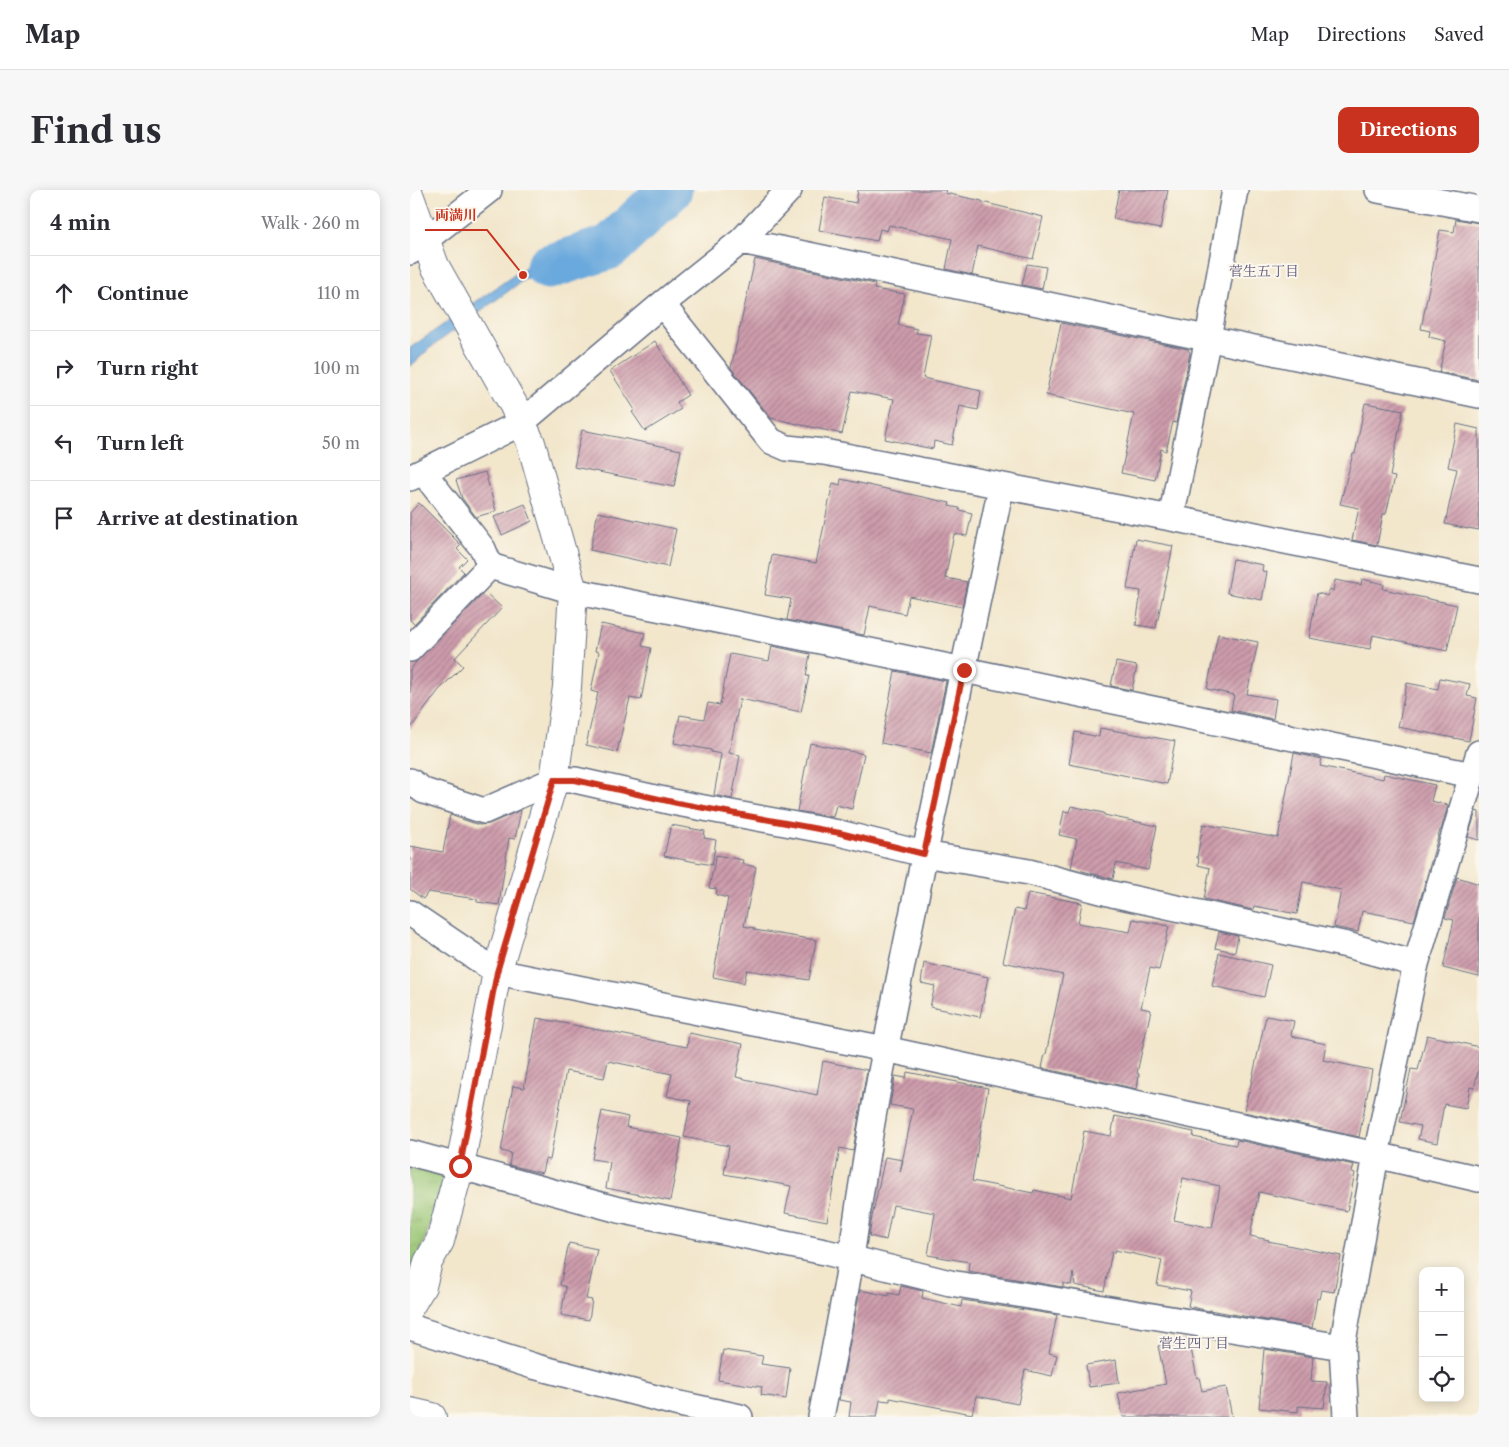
<!DOCTYPE html>
<html lang="en">
<head>
<meta charset="utf-8">
<style>
  body { margin:0; font-family:"Libre Caslon Text","Noto Serif JP",serif; background:#f7f7f7; color:#2b2b33 }
  .controls { position:absolute; right:15px; bottom:15px; display:grid; overflow:hidden; border-radius:10px; box-shadow:0 2px 12px #0003 }
  .controls button { width:45px; height:45px; display:grid; place-items:center; padding:0; border:0; border-bottom:1px solid #e1e1e2; background:#fff; color:#2b2b33; font:25px sans-serif }
  .stop { position:absolute; width:15px; height:15px; margin:-11px; border:4px solid #c8321e; border-radius:50%; background:#fff }
  .stop.end { background:#c8321e; border-color:#fff; box-shadow:0 1px 5px #0008 }
  .list { margin:0; padding:0; list-style:none }
  h2 { display:flex; justify-content:space-between; align-items:center; height:65px; margin:0; padding:0 20px; font-size:21px }
  h2 small { font-size:16px; font-weight:400; color:#7c7c81 }
  .list li { display:grid; grid-template-columns:32px 1fr auto; gap:15px; align-items:center; box-sizing:border-box; height:75px; padding:0 20px; border-top:1px solid #e1e1e2 }
  .list b { display:block; font-size:19px; white-space:nowrap }
  .list em { font-size:16px; font-style:normal; color:#7c7c81 }
  .icon { flex:none; width:28px; height:28px; fill:none; stroke:currentColor; stroke-width:2; stroke-linecap:round; stroke-linejoin:round }
  .map { position:relative; flex:none; width:1069px; height:1227px; overflow:hidden; border-radius:10px }
  header { display:flex; align-items:center; gap:30px; box-sizing:border-box; height:70px; padding:0 25px; background:#fff; border-bottom:1px solid #e1e1e2 }
  header strong { font-size:24px }
  nav { display:flex; gap:28px; margin-inline-start:auto; font-size:18px }
  .intro { display:flex; align-items:center; justify-content:space-between; box-sizing:border-box; height:120px; padding:0 30px }
  h1 { margin:0; font-size:35px }
  .button { padding:12px 22px; border-radius:10px; background:#c8321e; color:#fff; font-size:18px; font-weight:700 }
  main { display:flex; gap:30px; padding:0 30px }
  aside { flex:1; background:#fff; border-radius:10px; box-shadow:0 2px 12px #0003 }
  .map>svg:first-child { display:block }
</style>
</head>
<body>
<header>
<strong>Map</strong>
<nav><a>Map</a><a>Directions</a><a>Saved</a></nav>
</header>
<div class="intro"><h1>Find us</h1><a class="button">Directions</a></div>
<main>
<aside>
<h2>4 min<small>Walk · 260 m</small></h2>
<ul class="list">
<li><svg class="icon" aria-label="ahead" viewBox="0 0 24 24"><path d="M12 20V5M6 11l6-6 6 6"/></svg><div><b>Continue</b></div><em>110 m</em></li>
<li><svg class="icon" aria-label="right" viewBox="0 0 24 24"><path d="M7 20v-9h11M14 6l5 5-5 5"/></svg><div><b>Turn right</b></div><em>100 m</em></li>
<li><svg class="icon" aria-label="left" viewBox="0 0 24 24"><path d="M17 20v-9H6M10 6l-5 5 5 5"/></svg><div><b>Turn left</b></div><em>50 m</em></li>
<li><svg class="icon" aria-label="arrive" viewBox="0 0 24 24"><path d="M6 21V4h12l-3 4 3 4H6"/></svg><div><b>Arrive at destination</b></div></li>
</ul>
</aside>
<div class="map">
<svg width="1069" height="1227" viewBox="0 0 1069 1227">
  <defs>
    <pattern id="park-tufts" width="24" height="20" patternUnits="userSpaceOnUse" patternTransform="scale(1.25)"><rect width="24" height="20" fill="#9ac674"/><path d="M3 7l-1-3M5 7V3M7 7l1-3M15 17l-1-3M17 17v-4M19 17l1-3" fill="none" stroke="#84aa67"/></pattern>
    <pattern id="building-hatch" width="6" height="6" patternUnits="userSpaceOnUse" patternTransform="scale(1.25)"><rect width="6" height="6" fill="#ce9cac"/><path d="M-1 1l2-2M0 6l6-6M5 7l2-2" fill="none" stroke="#a6808f"/></pattern>
  </defs>
  <rect width="100%" height="100%" fill="#fbf7ec"/>
  <filter id="ink" filterUnits="userSpaceOnUse"><feTurbulence type="fractalNoise" baseFrequency=".02" numOctaves="2"/><feDisplacementMap in="SourceGraphic" scale="10" xChannelSelector="R" yChannelSelector="G"/><feConvolveMatrix kernelMatrix="1 2 1 2 8 2 1 2 1" color-interpolation-filters="sRGB"/></filter>
  <filter id="wash" filterUnits="userSpaceOnUse"><feTurbulence type="fractalNoise" baseFrequency=".0096" numOctaves="4" result="noise"/><feDisplacementMap in="SourceGraphic" scale="20" xChannelSelector="R" yChannelSelector="G"/><feGaussianBlur stdDeviation="1.12" result="paint"/><feColorMatrix in="noise" values="0 0 0 0 0 0 0 0 0 0 0 0 0 0 0 0 0 1.4 0 .05"/><feComposite in="paint" operator="in"/></filter>
  <g filter="url(#wash)">
    <rect width="100%" height="100%" fill="#f2e6cb"/>
    <path fill="url(#park-tufts)" stroke="#5a7a69" d="M 0,976 L 37,984 L 0,1092 Z"/>
    <path fill="#6aa9dd" stroke="#426c9e" d="M 235,0 L 254,0 L 244,7 L 190,64 L 115,89 L 20,158 L 0,177 L 0,158 L 117,76 L 177,54 Z"/>
    <g fill="none" stroke-linecap="round" stroke-linejoin="round">
      <path stroke="#6aa9dd" stroke-width="45" d="M 138,77 L 200,57 L 260,0"/>
    </g>
    <g id="blocks">
      <path fill="url(#building-hatch)" fill-rule="evenodd" d="M 448,0 L 536,0 L 535,3 L 572,11 L 572,12 L 633,27 L 623,69 L 568,56 L 562,85 L 536,79 L 542,49 L 479,35 L 477,41 L 470,39 L 467,51 L 409,40 L 415,7 L 446,13 Z
        M 709,0 L 758,0 L 750,39 L 703,29 Z
        M 1046,29 L 1069,33 L 1069,190 L 1029,182 L 1036,151 L 1019,147 L 1020,141 L 1011,139 L 1030,40 L 1044,42 Z
        M 345,69 L 465,94 L 464,99 L 495,104 L 488,135 L 507,139 L 506,143 L 521,145 L 513,188 L 571,201 L 568,220 L 550,216 L 542,255 L 524,251 L 523,259 L 475,249 L 484,209 L 442,201 L 432,244 L 361,228 L 321,178 Z
        M 617,74 L 636,77 L 632,99 L 612,95 Z
        M 651,133 L 778,159 L 780,163 L 766,233 L 763,232 L 756,261 L 751,259 L 745,290 L 711,283 L 724,224 L 636,205 Z
        M 245,151 L 278,205 L 267,212 L 271,219 L 235,241 L 222,222 L 225,220 L 200,181 Z
        M 955,213 L 993,220 L 980,286 L 985,287 L 976,324 L 973,324 L 967,355 L 942,350 L 949,318 L 930,314 L 943,264 L 945,264 Z
        M 1047,234 L 1069,239 L 1069,340 L 1058,338 L 1058,339 L 1035,334 L 1047,279 L 1038,277 Z
        M 172,240 L 271,260 L 264,297 L 164,277 Z
        M 75,282 L 86,321 L 66,327 L 52,308 L 46,290 Z
        M 431,289 L 540,313 L 539,316 L 549,318 L 549,320 L 562,323 L 557,346 L 544,344 L 535,388 L 557,392 L 552,417 L 499,406 L 495,424 L 460,416 L 454,445 L 377,430 L 381,409 L 355,405 L 362,365 L 406,373 L 423,293 L 430,295 Z
        M 9,313 L 51,355 L 47,359 L 57,369 L 49,377 L 54,382 L 4,434 L 0,430 L 0,323 Z
        M 115,314 L 122,331 L 92,345 L 84,327 Z
        M 188,322 L 266,339 L 258,377 L 180,360 Z
        M 726,349 L 763,356 L 746,438 L 726,435 L 731,401 L 717,399 Z
        M 823,369 L 853,375 L 852,381 L 857,382 L 852,410 L 817,403 Z
        M 952,389 L 974,394 L 973,399 L 1047,415 L 1037,461 L 963,445 L 960,459 L 899,448 L 907,403 L 918,406 L 919,400 L 923,401 L 925,390 L 951,395 Z
        M 75,402 L 92,418 L 45,468 L 53,476 L 29,500 L 0,539 L 0,480 L 7,471 Z
        M 191,434 L 235,443 L 232,456 L 241,458 L 231,510 L 220,508 L 207,562 L 176,555 L 188,503 L 181,501 L 189,462 L 185,461 Z
        M 808,444 L 848,452 L 837,504 L 866,509 L 863,529 L 821,520 L 824,505 L 797,499 Z
        M 362,456 L 400,464 L 396,486 L 399,486 L 391,522 L 330,509 L 319,563 L 330,565 L 322,609 L 304,605 L 311,564 L 301,562 L 301,560 L 264,553 L 270,525 L 294,529 L 298,513 L 310,515 L 320,464 L 359,471 Z
        M 706,472 L 727,476 L 722,500 L 701,496 Z
        M 485,481 L 536,491 L 521,563 L 471,553 Z
        M 1030,488 L 1060,494 L 1057,506 L 1067,508 L 1059,551 L 988,537 L 997,493 L 1028,499 Z
        M 690,538 L 765,551 L 757,594 L 659,574 L 665,542 L 689,547 Z
        M 400,553 L 454,564 L 442,619 L 426,615 L 423,627 L 387,621 Z
        M 884,563 L 912,569 L 910,576 L 973,589 L 974,584 L 1025,595 L 1021,611 L 1038,615 L 1031,640 L 1030,640 L 1004,731 L 952,721 L 948,742 L 924,737 L 931,700 L 893,692 L 887,724 L 844,716 L 843,720 L 794,709 L 800,678 L 788,675 L 789,668 L 787,668 L 793,634 L 868,648 Z
        M 661,616 L 694,623 L 694,625 L 747,636 L 738,680 L 706,673 L 703,689 L 661,678 L 667,649 L 649,645 L 654,621 L 659,622 Z
        M 111,620 L 105,649 L 99,648 L 89,715 L 67,712 L 67,709 L 18,702 L 13,709 L 0,699 L 0,656 L 33,662 L 40,625 L 69,635 L 79,634 Z
        M 1066,621 L 1069,622 L 1069,650 L 1058,647 Z
        M 261,635 L 295,641 L 294,648 L 306,650 L 302,675 L 254,666 Z
        M 306,665 L 333,670 L 332,674 L 346,677 L 334,736 L 344,738 L 344,740 L 406,750 L 399,790 L 337,780 L 334,793 L 303,787 L 318,708 L 306,705 L 307,699 L 299,698 Z
        M 1047,687 L 1069,694 L 1069,787 L 1033,778 L 1044,730 L 1035,728 Z
        M 618,703 L 672,713 L 668,733 L 720,742 L 723,729 L 759,736 L 749,780 L 740,778 L 731,818 L 741,820 L 727,883 L 729,884 L 727,899 L 632,878 L 635,864 L 636,864 L 653,785 L 593,772 L 605,719 L 614,721 Z
        M 809,742 L 828,746 L 825,762 L 805,758 Z
        M 809,763 L 861,775 L 854,807 L 802,796 Z
        M 514,773 L 578,787 L 570,827 L 520,817 L 525,796 L 511,793 Z
        M 856,826 L 884,831 L 881,846 L 916,854 L 913,870 L 962,880 L 949,947 L 834,922 L 838,903 L 839,903 Z
        M 127,828 L 277,857 L 279,843 L 333,854 L 326,887 L 407,905 L 413,871 L 457,880 L 443,961 L 430,958 L 417,1031 L 375,1023 L 381,996 L 314,984 L 319,956 L 274,947 L 281,911 L 257,906 L 262,884 L 198,871 L 194,888 L 156,881 L 140,970 L 135,969 L 132,983 L 99,975 L 101,963 L 91,961 L 103,896 L 114,898 Z
        M 1017,845 L 1069,857 L 1069,878 L 1064,898 L 1060,897 L 1056,918 L 1034,914 L 1027,953 L 1008,949 L 1011,936 L 990,932 L 1001,879 L 1008,880 Z
        M 497,882 L 578,898 L 562,991 L 623,1003 L 624,1000 L 661,1008 L 674,941 L 701,946 L 705,926 L 784,942 L 783,947 L 826,955 L 827,950 L 944,975 L 942,982 L 945,983 L 937,1021 L 849,1002 L 840,1046 L 859,1050 L 858,1051 L 931,1066 L 924,1102 L 911,1100 L 909,1109 L 907,1108 L 902,1138 L 799,1120 L 799,1121 L 778,1116 L 781,1101 L 747,1095 L 752,1070 L 705,1060 L 705,1062 L 702,1062 L 694,1101 L 665,1095 L 663,1083 L 661,1095 L 653,1093 L 653,1097 L 558,1081 L 559,1072 L 518,1065 L 525,1023 L 483,1015 L 476,1050 L 459,1046 L 462,1027 L 475,967 L 493,970 L 490,982 L 503,919 L 480,915 L 485,886 L 496,888 ZM 773,988 L 810,996 L 802,1038 L 764,1030 Z
        M 192,921 L 218,927 L 216,937 L 272,948 L 260,1011 L 196,998 L 200,972 L 182,969 Z
        M 159,1053 L 187,1059 L 176,1109 L 182,1110 L 179,1130 L 151,1125 L 156,1097 L 150,1095 Z
        M 491,1096 L 513,1101 L 512,1108 L 551,1117 L 552,1110 L 647,1125 L 639,1163 L 647,1165 L 642,1186 L 615,1180 L 608,1214 L 566,1206 L 562,1224 L 480,1208 L 480,1211 L 470,1210 L 467,1227 L 439,1227 L 441,1212 L 429,1210 L 450,1100 L 479,1106 L 479,1103 L 489,1105 Z
        M 779,1149 L 787,1188 L 789,1187 L 792,1201 L 816,1197 L 822,1227 L 713,1227 L 708,1203 L 756,1194 L 748,1156 Z
        M 854,1159 L 903,1167 L 901,1191 L 917,1192 L 914,1218 L 888,1216 L 888,1222 L 849,1218 Z
        M 313,1160 L 353,1166 L 351,1174 L 380,1178 L 376,1209 L 351,1205 L 352,1197 L 308,1190 Z
        M 706,1170 L 709,1193 L 679,1197 L 676,1175 Z"/>
    </g>
  </g>
  <g filter="url(#ink)">
    <use href="#blocks" fill-opacity="0" stroke="#666f84" stroke-width="1"/>
    <g fill="none" stroke-linecap="round" stroke-linejoin="round">
      <g stroke="#666f84" stroke-width="28">
        <path id="minor" d="M 968,0 L 1069,19
          M 331,51 L 1069,205
          M 0,62 L 79,0
          M 252,114 L 361,251 L 377,258 L 414,262 L 761,328 L 1069,390
          M 13,282 L 73,359 L 80,376
          M 0,288 L 111,233 L 252,114 L 331,51 L 379,0
          M 761,328 L 798,148 L 825,0
          M 0,459 L 80,376 L 163,401 L 554,480 L 1062,585 L 1006,774 L 966,965 L 1069,989
          M 1062,585 L 1069,563
          M 0,591 L 14,601 L 74,621 L 144,590 L 165,590 L 267,613 L 429,643 L 514,664 L 619,682 L 702,704 L 937,755 L 1006,774
          M 0,723 L 87,782 L 475,859 L 966,965 L 932,1157 L 936,1227
          M 0,963 L 209,1020 L 415,1062 L 540,1093 L 932,1157
          M 0,1137 L 123,1176 L 265,1213 L 330,1227
          M 411,1227 C 421,1174 433,1121 441,1068 C 451,997 462,927 476,856 C 512,670 553,484 591,297"/>
      </g>
      <g stroke="#666f84" stroke-width="30">
        <path id="tertiary" d="M 0,7 L 25,76 L 103,214 L 121,253 L 163,401 L 157,497 L 144,590 L 87,782 L 50,976 L 30,1051 L 18,1072 L 12,1096 L 0,1116"/>
      </g>
      <g stroke="#666f84" stroke-width="30">
        <path id="secondary" d="M 0,1222 L 22,1227"/>
      </g>
      <use href="#minor" stroke="#fff" stroke-width="25"/>
      <use href="#tertiary" stroke="#fff" stroke-width="28"/>
      <use href="#secondary" stroke="#fff" stroke-width="28"/>
    </g>
  </g>
  <g fill="none" stroke-linecap="round" stroke-linejoin="round" filter="url(#ink)">
    <path stroke="#c8321e" stroke-width="6" d="M 50,976 L 87,782 L 144,590 L 165,590 L 267,613 L 430,643 L 514,664 L 554,480"/>
  </g>
  <g text-anchor="middle" dominant-baseline="central" stroke-width="4" stroke-linejoin="round" paint-order="stroke">
    <g font-size="14" fill="#5a5579" stroke="#fbf7ec">
      <text x="854" y="81">菅生五丁目</text>
      <text x="784" y="1153">菅生四丁目</text>
    </g>
  </g>
  <path fill="none" stroke="#c8321e" stroke-width="2" d="M113 85L77 40H15"/>
  <circle fill="#c8321e" stroke="#fbf7ec" stroke-width="2" cx="113" cy="85" r="5"/>
  <g font-size="14" text-anchor="middle" font-weight="bold" fill="#c8321e" stroke="#fbf7ec" stroke-width="4" stroke-linejoin="round" paint-order="stroke">
    <text x="46" y="30">両満川</text>
  </g>
</svg>
<div class="controls">
<button>+</button>
<button>−</button>
<button><svg class="icon" aria-label="locate" viewBox="0 0 24 24"><circle cx="12" cy="12" r="6"/><path d="M12 2v4M12 18v4M2 12h4M18 12h4"/></svg></button>
</div>
<div class="stop" style="left:50px;top:976px"></div>
<div class="stop end" style="left:554px;top:480px"></div>
</div>
</main>
</body>
</html>
